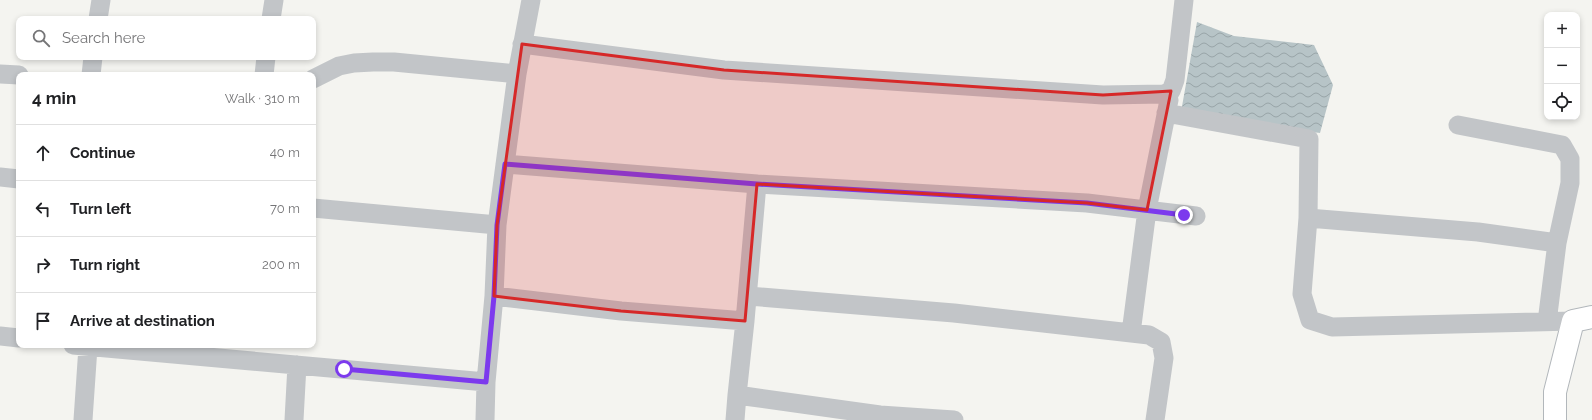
<!DOCTYPE html>
<html lang="en">
<head>
<meta charset="utf-8">
<style>
  body { margin:0; font-family:Raleway,sans-serif; background:#f6f6f6; color:#202124 }
  .controls { position:absolute; right:12px; top:12px; display:grid; overflow:hidden; border-radius:8px; box-shadow:0 2px 6px #0003 }
  .controls button { width:36px; height:36px; display:grid; place-items:center; padding:0; border:0; border-bottom:1px solid #e0e0e0; background:#fff; color:#202124; font:20px sans-serif }
  .stop { position:absolute; width:12px; height:12px; margin:-9px; border:3px solid #7c3aed; border-radius:50%; background:#fff }
  .stop.end { background:#7c3aed; border-color:#fff; box-shadow:0 1px 4px #0008 }
  .list { margin:0; padding:0; list-style:none }
  h2 { display:flex; justify-content:space-between; align-items:center; height:52px; margin:0; padding:0 16px; font-size:17px }
  h2 small { font-size:13px; font-weight:400; color:#757577 }
  .list li { display:grid; grid-template-columns:26px 1fr auto; gap:12px; align-items:center; box-sizing:border-box; height:56px; padding:0 16px; border-top:1px solid #e0e0e0 }
  .list b { display:block; font-size:15px; white-space:nowrap }
  .list em { font-size:13px; font-style:normal; color:#757577 }
  .icon { flex:none; width:22px; height:22px; fill:none; stroke:currentColor; stroke-width:2; stroke-linecap:round; stroke-linejoin:round }
  .map { position:relative; flex:none; width:1592px; height:420px; overflow:hidden }
  .search { position:absolute; background:#fff; box-shadow:0 2px 6px #0003; left:16px; top:16px; width:300px; height:44px; display:flex; align-items:center; gap:10px; box-sizing:border-box; padding:0 14px; border-radius:8px; color:#757577; font-size:15px }
  .panel { position:absolute; background:#fff; box-shadow:0 2px 6px #0003; left:16px; top:72px; width:300px; height:276px; border-radius:8px }
  .map>svg:first-child { display:block }
</style>
</head>
<body>
<div class="map">
<svg width="1592" height="420" viewBox="0 0 1592 420">
  <defs>
    <pattern id="water-waves" width="16" height="10" patternUnits="userSpaceOnUse"><rect width="16" height="10" fill="#b7c4c7"/><path d="M0 5q4-4 8 0t8 0" fill="none" stroke="#98a4a7"/></pattern>
  </defs>
  <rect width="100%" height="100%" fill="#f4f4f0"/>
  <path fill="url(#water-waves)" d="M 1197,22 L 1234,36 L 1314,45 L 1333,85 L 1320,133 L 1181,112 Z"/>
  <g fill="none" stroke-linecap="round" stroke-linejoin="round">
    <g stroke="#b2b7bb" stroke-width="24">
      <path id="secondary" d="M 1555,420 L 1555,392 L 1573,321 L 1592,317"/>
    </g>
    <path stroke="#c2c5c8" stroke-width="19" d="M 98,19 L 101,0
      M 271,19 L 274,0
      M 522,44 L 724,70 L 1103,95 L 1164,94 L 1171,91 L 1175,80 L 1184,0
      M 0,74 L 19,75
      M 91,75 L 93,57
      M 264,75 L 266,57
      M 313,79 L 339,66 L 354,63 L 373,62 L 394,62 L 517,74
      M 1166,113 L 1309,139 L 1308,218 L 1302,294 L 1310,320 L 1332,327 L 1573,321
      M 1458,125 L 1562,145 L 1570,159 L 1570,183 L 1557,243 L 1547,322
      M 505,164 L 757,184 L 1087,203 L 1196,216
      M 0,177 L 19,179
      M 313,208 L 497,225
      M 1308,218 L 1478,232 L 1557,243
      M 494,296 L 621,311 L 745,321 L 757,184
      M 748,296 L 954,313 L 1149,335 L 1161,342 L 1164,358 L 1155,420
      M 745,321 L 737,395 L 880,415 L 954,420
      M 1131,333 L 1147,210 L 1169,100
      M 0,336 L 19,338
      M 73,345 L 486,382
      M 83,420 L 88,347
      M 294,420 L 297,365
      M 485,420 L 486,382 L 494,296 L 497,225 L 517,74 L 531,0
      M 735,420 L 737,395"/>
    <use href="#secondary" stroke="#fff" stroke-width="22"/>
  </g>
  <g fill="none" stroke-linecap="round" stroke-linejoin="round">
    <path stroke="#7c3aed" stroke-width="5" d="M 344,369 L 486,382 L 494,296 L 497,225 L 505,164 L 757,184 L 1087,203 L 1184,215"/>
  </g>
  <path fill="#d62828" fill-opacity="0.2" stroke="#d62828" stroke-width="3" stroke-linejoin="round" d="M 522,44 L 724,70 L 1103,95 L 1171,91 L 1147,210 L 1087,203 L 757,184 L 745,321 L 621,311 L 494,296 L 497,225 Z"/>
</svg>
<div class="controls">
<button>+</button>
<button>−</button>
<button><svg class="icon" aria-label="locate" viewBox="0 0 24 24"><circle cx="12" cy="12" r="6"/><path d="M12 2v4M12 18v4M2 12h4M18 12h4"/></svg></button>
</div>
<div class="stop" style="left:344px;top:369px"></div>
<div class="stop end" style="left:1184px;top:215px"></div>
<div class="search"><svg class="icon" aria-label="search" viewBox="0 0 24 24"><circle cx="10" cy="10" r="6"/><path d="M15 15l6 6"/></svg>Search here</div>
<section class="panel">
<h2>4 min<small>Walk · 310 m</small></h2>
<ul class="list">
<li><svg class="icon" aria-label="ahead" viewBox="0 0 24 24"><path d="M12 20V5M6 11l6-6 6 6"/></svg><div><b>Continue</b></div><em>40 m</em></li>
<li><svg class="icon" aria-label="left" viewBox="0 0 24 24"><path d="M17 20v-9H6M10 6l-5 5 5 5"/></svg><div><b>Turn left</b></div><em>70 m</em></li>
<li><svg class="icon" aria-label="right" viewBox="0 0 24 24"><path d="M7 20v-9h11M14 6l5 5-5 5"/></svg><div><b>Turn right</b></div><em>200 m</em></li>
<li><svg class="icon" aria-label="arrive" viewBox="0 0 24 24"><path d="M6 21V4h12l-3 4 3 4H6"/></svg><div><b>Arrive at destination</b></div></li>
</ul>
</section>
</div>
</body>
</html>
